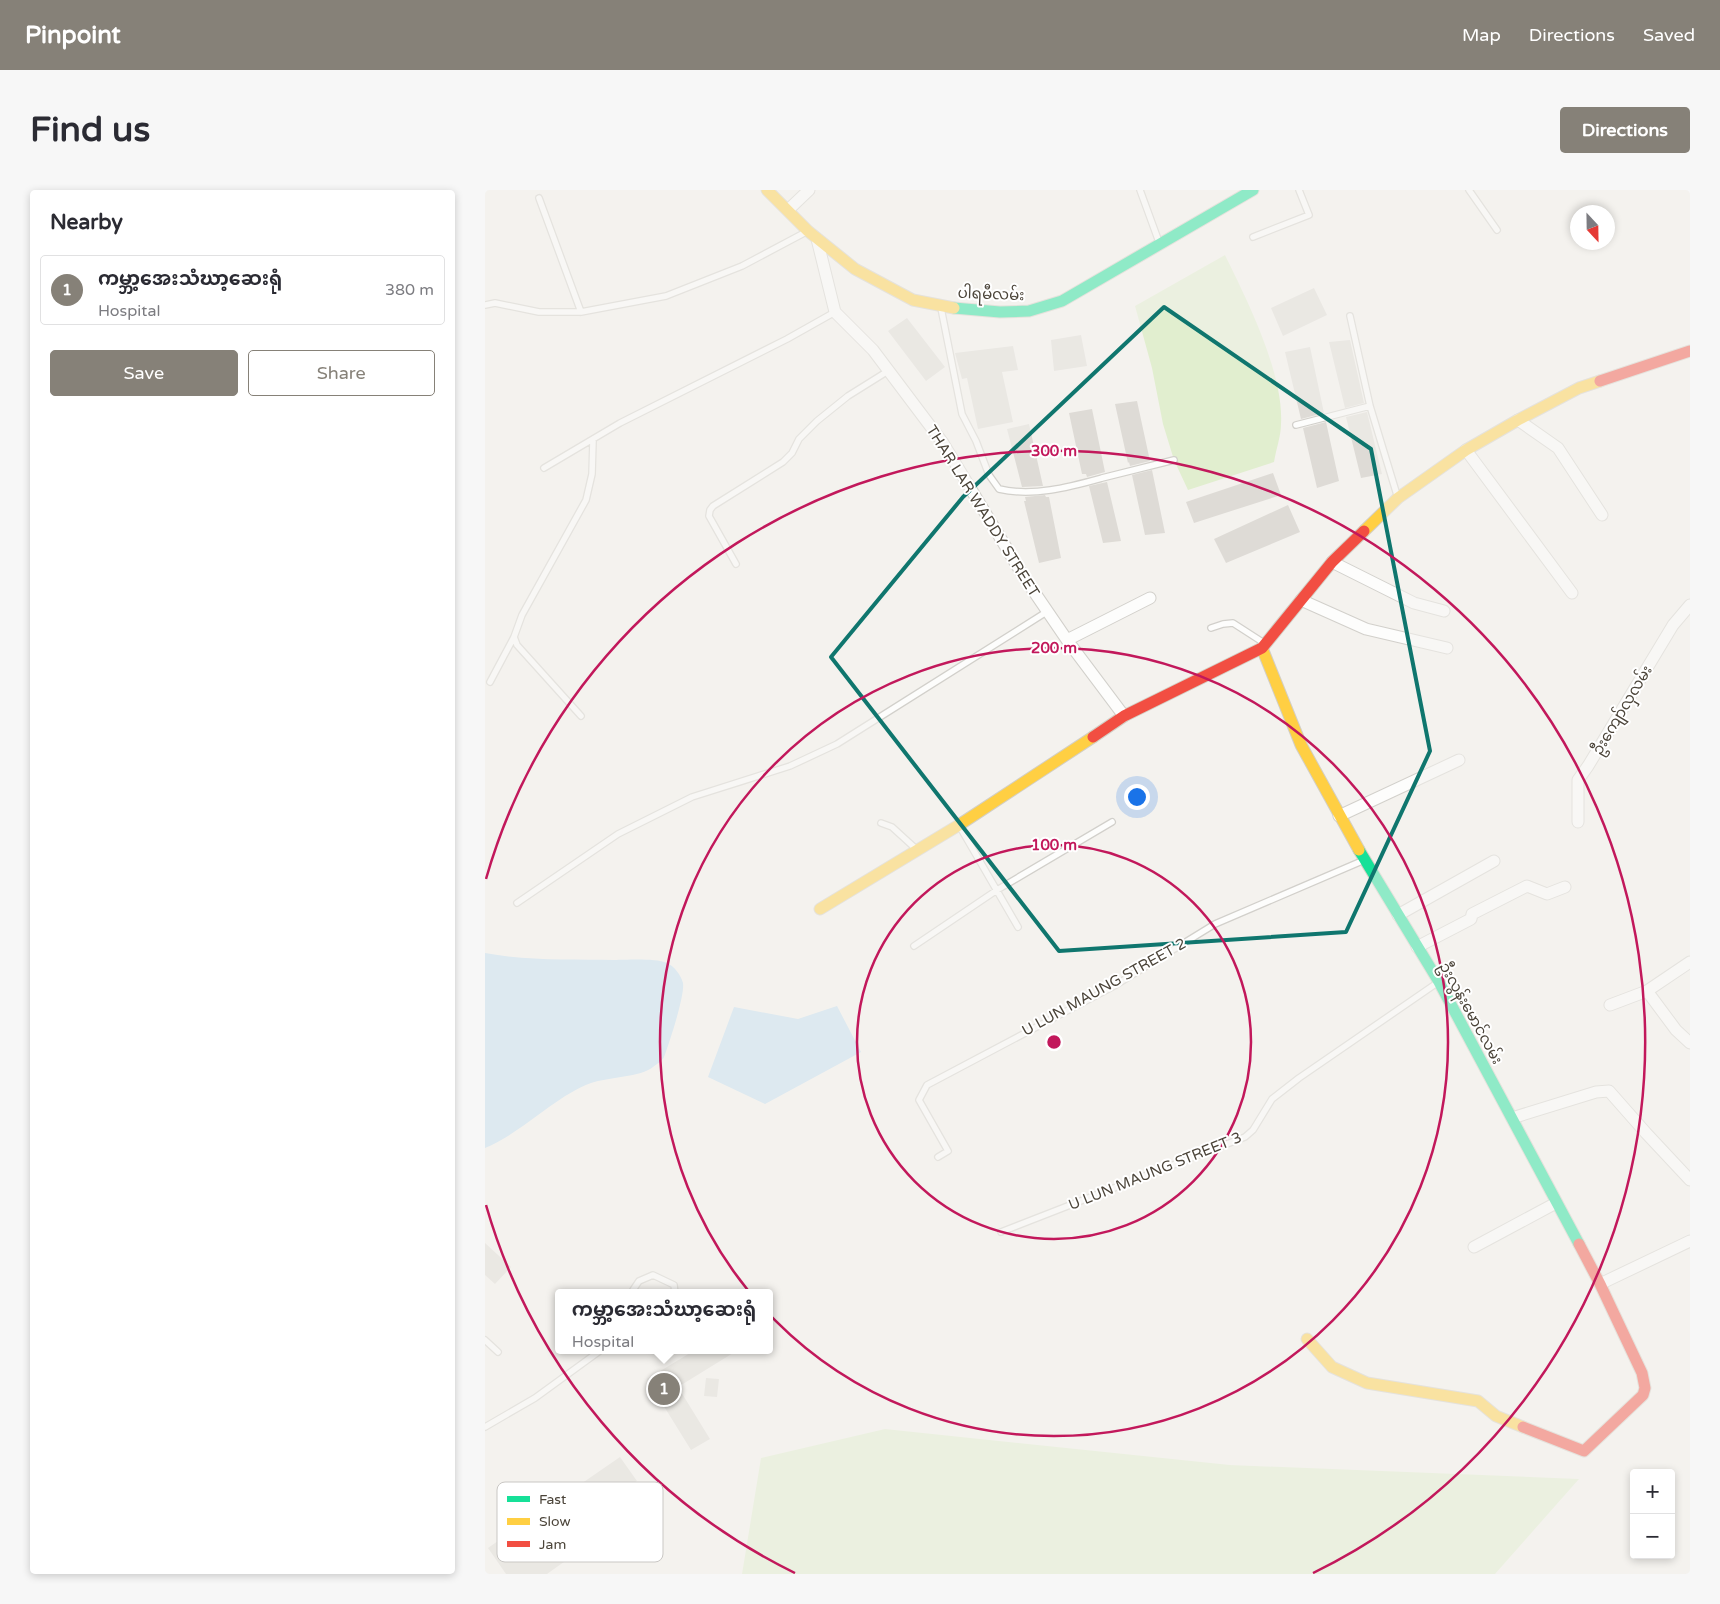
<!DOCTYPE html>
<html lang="en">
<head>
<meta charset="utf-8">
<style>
  body { margin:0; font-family:"Varela Round","Noto Sans Myanmar",sans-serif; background:#f7f7f7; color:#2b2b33 }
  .controls { position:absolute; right:15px; bottom:15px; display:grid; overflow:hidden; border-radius:5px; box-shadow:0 2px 8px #0003 }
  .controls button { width:45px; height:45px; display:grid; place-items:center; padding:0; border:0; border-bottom:1px solid #e1e1e2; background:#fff; color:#2b2b33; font:25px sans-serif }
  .compass { position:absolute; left:1085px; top:15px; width:45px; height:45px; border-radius:50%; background:#fff; box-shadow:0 2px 8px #0003; rotate:158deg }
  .you { position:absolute; left:651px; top:606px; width:18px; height:18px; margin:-12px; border:4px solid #fff; border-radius:50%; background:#1a73e8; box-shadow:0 0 0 8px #1a73e833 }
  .badge { display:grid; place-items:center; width:32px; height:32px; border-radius:50%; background:#868178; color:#fff; font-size:16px; font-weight:700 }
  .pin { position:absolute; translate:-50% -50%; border:2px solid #fff; box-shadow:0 1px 5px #0006 }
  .popup { position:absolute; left:70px; top:1099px; width:218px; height:65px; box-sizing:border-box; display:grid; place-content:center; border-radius:5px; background:#fff; filter:drop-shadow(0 1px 4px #0005); font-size:16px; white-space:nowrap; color:#7c7c81 }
  .popup b { font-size:19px; color:#2b2b33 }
  .popup::after { content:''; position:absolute; left:50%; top:100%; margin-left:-10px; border:10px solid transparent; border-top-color:#fff }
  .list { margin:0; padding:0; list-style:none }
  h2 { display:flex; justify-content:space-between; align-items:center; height:65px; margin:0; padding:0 20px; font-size:21px }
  h2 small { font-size:16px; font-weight:400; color:#7c7c81 }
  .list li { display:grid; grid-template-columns:32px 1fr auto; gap:15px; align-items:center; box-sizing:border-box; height:70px; margin:0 10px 10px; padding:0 10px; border:1px solid #e1e1e2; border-radius:5px }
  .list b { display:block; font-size:19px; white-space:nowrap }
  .list p { margin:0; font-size:16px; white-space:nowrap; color:#7c7c81 }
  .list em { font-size:16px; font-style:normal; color:#7c7c81 }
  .actions { display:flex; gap:10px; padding:15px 20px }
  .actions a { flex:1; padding:11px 0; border:1px solid #868178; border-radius:5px; text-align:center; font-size:18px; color:#868178 }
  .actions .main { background:#868178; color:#fff }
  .map { position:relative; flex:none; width:1205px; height:1384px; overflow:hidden; border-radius:5px }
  header { display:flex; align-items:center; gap:30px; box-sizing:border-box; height:70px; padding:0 25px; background:#868178; color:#fff }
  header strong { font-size:24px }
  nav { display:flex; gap:28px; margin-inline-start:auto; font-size:18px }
  .intro { display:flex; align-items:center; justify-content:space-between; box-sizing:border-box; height:120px; padding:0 30px }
  h1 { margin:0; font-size:35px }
  .button { padding:12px 22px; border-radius:5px; background:#868178; color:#fff; font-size:18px; font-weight:700 }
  main { display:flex; gap:30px; padding:0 30px }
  aside { flex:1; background:#fff; border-radius:5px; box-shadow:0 2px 8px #0003 }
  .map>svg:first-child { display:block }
</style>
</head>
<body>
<header>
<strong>Pinpoint</strong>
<nav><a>Map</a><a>Directions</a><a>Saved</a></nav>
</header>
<div class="intro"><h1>Find us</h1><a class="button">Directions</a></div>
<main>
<aside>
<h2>Nearby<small></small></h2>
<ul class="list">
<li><span class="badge">1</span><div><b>ကမ္ဘာ့အေးသံဃာ့ဆေးရုံ</b><p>Hospital</p></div><em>380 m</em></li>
</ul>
<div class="actions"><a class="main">Save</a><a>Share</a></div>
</aside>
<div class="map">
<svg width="1205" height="1384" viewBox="0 0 1205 1384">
  <rect width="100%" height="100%" fill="#f4f2ee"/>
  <path fill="#e1eecf" d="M 740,65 C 762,110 799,183 796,234 C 796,246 791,259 789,272 L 703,300 L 689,270 L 678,234 L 667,178 L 650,116 Z
    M 400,1239 L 745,1275 L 1094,1289 L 1010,1384 L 257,1384 L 276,1268 Z"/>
  <path fill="#c0ddf1" d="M 0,763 C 42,771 86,769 129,770 C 142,770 170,768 182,773 C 189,776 196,785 198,793 C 200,805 184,854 179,867 C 177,871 172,874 168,877 C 156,887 123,887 106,893 C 70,906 37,943 0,958 Z
    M 352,816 L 376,862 L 280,914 L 223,887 L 249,817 L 313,829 Z"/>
  <path fill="#dedbd6" d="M 829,98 L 842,125 L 798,146 L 786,118 Z
    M 422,128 L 460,177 L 441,191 L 403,141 Z
    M 596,145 L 602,176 L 569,181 L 566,150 Z
    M 865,150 L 879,213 L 860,218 L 844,152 Z
    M 528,156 L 533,180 L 517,182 L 528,232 L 493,239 L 482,188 L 477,189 L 470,163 Z
    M 825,157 L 839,223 L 816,229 L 800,162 Z
    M 652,211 L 665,271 L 645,276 L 644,272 L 643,273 L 630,214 Z
    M 607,219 L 620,282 L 602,287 L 601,284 L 597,284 L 584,223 Z
    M 882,222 L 897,284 L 876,288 L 861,227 Z
    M 841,232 L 854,291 L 832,298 L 818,238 Z
    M 544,234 L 558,296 L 537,297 L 522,239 Z
    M 667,280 L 680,343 L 660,345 L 647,285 Z
    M 788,283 L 796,305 L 709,333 L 701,312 Z
    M 622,292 L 636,351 L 618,353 L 604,296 Z
    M 560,305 L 561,307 L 564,307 L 576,368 L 554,373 L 539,311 L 541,311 L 540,307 Z
    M 803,315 L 815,342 L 741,373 L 729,349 Z
    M 0,1053 L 26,1077 L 10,1094 L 0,1085 Z
    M 210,1160 L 253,1160 L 193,1197 L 225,1249 L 206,1260 L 162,1189 Z
    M 221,1188 L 234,1189 L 232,1207 L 219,1206 Z
    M 135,1267 L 152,1291 L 107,1322 L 121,1342 L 62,1384 L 21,1384 L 3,1358 L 89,1297 L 90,1298 Z"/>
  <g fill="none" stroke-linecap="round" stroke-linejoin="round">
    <g stroke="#d2d0cb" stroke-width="8">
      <path id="lane" d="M 655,0 L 674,52
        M 984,0 L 1012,40
        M 54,8 L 96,122
        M 768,47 L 824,25 L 814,0
        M 0,115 L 10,113 L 54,122 L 96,122 L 181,106 L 257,76 L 321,42
        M 456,118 L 477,224 L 491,251 L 504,285 L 514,299 C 548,307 584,297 617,288 C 641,282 665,276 689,270
        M 865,126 L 885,216 L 912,305
        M 811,235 L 885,216
        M 59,278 L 135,233 L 302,149 L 350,122
        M 251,374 L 224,326 L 225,320 L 228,316 L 298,272 L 307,263 L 314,249 L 332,231 L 363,206 L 403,181
        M 726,438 L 738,434 L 748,433 L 779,453
        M 5,492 L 29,447
        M 96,526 L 32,455 L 29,447 L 37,425 L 101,310 L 107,284 L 108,251
        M 396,633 L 407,637 L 430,658
        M 475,637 L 533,737
        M 32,713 L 133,644 L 207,607 L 305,576 L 352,554 L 563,421
        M 429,756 L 512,700 L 627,632
        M 453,967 L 463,961 L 434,910 L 442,895 L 629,796 L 730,734 L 877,671
        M 516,1042 L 760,947 L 768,940 L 787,909 L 814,888 L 952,793
        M 146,1103 L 154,1091 L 168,1085 L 189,1095 L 190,1103
        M 0,1150 L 13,1162
        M 0,1237 L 50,1208 L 116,1160"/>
    </g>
    <g stroke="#d2d0cb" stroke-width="13">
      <path id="street" d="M 303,20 L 324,0
        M 332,49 L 350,122 L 388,160 L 458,253 L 539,387 L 582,450 L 639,526
        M 1033,230 L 1073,258 L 1117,325
        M 981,260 L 1087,403
        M 847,372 L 929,413 L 959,421
        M 816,410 L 881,439 L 962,458
        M 582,450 L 665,408
        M 854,626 L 974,570
        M 1093,632 L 1093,590 L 1103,576 L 1188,435 L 1205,415
        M 913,725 L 1009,671
        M 932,757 L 986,729 L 987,724 L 1042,696 L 1062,704 L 1080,697
        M 1162,801 L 1191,840 L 1205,853
        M 1125,815 L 1162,801 L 1205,772
        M 1027,928 L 1111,902 L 1124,901 L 1161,943 L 1205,990
        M 989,1057 L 1071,1013
        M 1115,1094 L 1205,1051"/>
    </g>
    <g stroke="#d3cfc5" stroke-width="13">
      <path id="fast" d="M 469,118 L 515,122 L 544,121 L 577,111 L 768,0
        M 874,660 L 954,792 L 1094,1054"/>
    </g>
    <g stroke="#d3cfc5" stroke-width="13">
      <path id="slow" d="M 282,0 L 323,41 L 370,79 L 428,110 L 469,118
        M 879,341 L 913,308 L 981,260 L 1033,230 L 1094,198 L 1115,191
        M 777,458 L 816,555 L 874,660
        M 335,719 L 474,635 L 608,547
        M 822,1149 L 847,1177 L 882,1193 L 993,1211 L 1011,1226 L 1038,1237"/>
    </g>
    <g stroke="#d3cfc5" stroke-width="13">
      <path id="jam" d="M 1115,191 L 1205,161
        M 608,547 L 639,526 L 777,458 L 847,372 L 879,341
        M 1038,1237 L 1099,1261 L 1158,1205 L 1160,1198 L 1157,1183 L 1115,1094 L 1094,1054"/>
    </g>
    <use href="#lane" stroke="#fdfdfc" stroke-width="5.5"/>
    <use href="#street" stroke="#fdfdfc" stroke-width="11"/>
    <use href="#fast" stroke="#16e098" stroke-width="11"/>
    <use href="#slow" stroke="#ffcf43" stroke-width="11"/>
    <use href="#jam" stroke="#f24e42" stroke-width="11"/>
  </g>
  <path d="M0 0H1205V1384H0ZM 679,117 L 886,259 L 945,561 L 861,742 L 574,761 L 346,467 L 478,307 Z" fill="#f4f2ee" fill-opacity=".55" fill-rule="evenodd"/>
  <path fill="none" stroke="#0f766e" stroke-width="4" stroke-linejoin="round" d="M 679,117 L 886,259 L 945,561 L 861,742 L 574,761 L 346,467 L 478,307 Z"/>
  <g fill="none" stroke="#c2185b" stroke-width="2.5">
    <circle cx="569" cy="852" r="197"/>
    <circle cx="569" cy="852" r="394"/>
    <path d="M310 1383A591 591 0 0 1 1 1015M1 689A591 591 0 1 1 828 1383"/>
  </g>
  <g text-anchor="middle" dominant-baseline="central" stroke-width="4" stroke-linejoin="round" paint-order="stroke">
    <g font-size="15" fill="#4b4439" stroke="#fff">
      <text transform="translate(506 104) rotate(2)">ပါရမီလမ်း</text>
      <text transform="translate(498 321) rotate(58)">THAR LAR WADDY STREET</text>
      <text transform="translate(1137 520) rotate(-59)">ဦးကျော်လှလမ်း</text>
      <text transform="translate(619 797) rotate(-29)">U LUN MAUNG STREET 2</text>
      <text transform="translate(986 823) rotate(61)">ဦးလွန်းမောင်လမ်း</text>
      <text transform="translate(670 981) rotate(-22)">U LUN MAUNG STREET 3</text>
    </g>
  </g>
  <rect x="12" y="1292" width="166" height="80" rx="8" fill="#fff" stroke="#c9c7c4" stroke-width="1"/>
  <rect x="22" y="1306" width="23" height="6" fill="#16e098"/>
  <rect x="22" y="1328" width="23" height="7" fill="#ffcf43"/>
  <rect x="22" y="1351" width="23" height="6" fill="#f24e42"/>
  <g font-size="14" fill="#4b4439">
    <text x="54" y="1314">Fast</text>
    <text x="54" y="1336">Slow</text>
    <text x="54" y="1359">Jam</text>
  </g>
  <circle cx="569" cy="852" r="8" fill="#c2185b" stroke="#fff" stroke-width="2.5"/>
  <g font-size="15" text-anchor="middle" font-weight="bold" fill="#c2185b" stroke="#fff" stroke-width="4" stroke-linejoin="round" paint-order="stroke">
    <text x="569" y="266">300 m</text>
    <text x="569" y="463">200 m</text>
    <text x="569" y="660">100 m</text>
  </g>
</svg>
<div class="controls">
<button>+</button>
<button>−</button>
</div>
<svg class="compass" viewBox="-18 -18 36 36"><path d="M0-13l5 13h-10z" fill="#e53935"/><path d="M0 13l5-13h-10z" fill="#7c7c81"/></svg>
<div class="you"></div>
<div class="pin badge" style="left:179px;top:1199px">1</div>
<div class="popup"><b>ကမ္ဘာ့အေးသံဃာ့ဆေးရုံ</b>Hospital</div>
</div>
</main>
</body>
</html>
